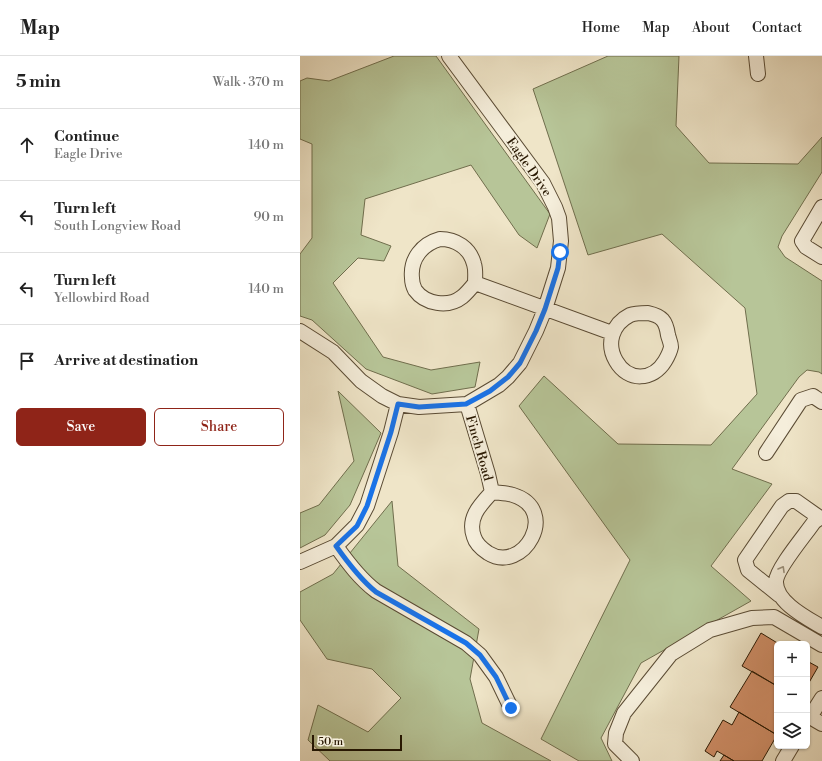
<!DOCTYPE html>
<html lang="en">
<head>
<meta charset="utf-8">
<style>
  body { margin:0; font-family:"Libre Bodoni",serif; background:#f2f2f2; color:#222 }
  .controls { position:absolute; right:12px; bottom:12px; display:grid; overflow:hidden; border-radius:6px; box-shadow:0 1px 3px #0004 }
  .controls button { width:36px; height:36px; display:grid; place-items:center; padding:0; border:0; border-bottom:1px solid #e0e0e0; background:#fff; color:#222; font:20px sans-serif }
  .scale { position:absolute; left:12px; bottom:10px; width:90px; box-sizing:border-box; padding-left:4px; border:2px solid #291802; border-top:0; font-size:11px; line-height:14px; white-space:nowrap; color:#291802; -webkit-text-stroke:3px #f5eedb; paint-order:stroke }
  .stop { position:absolute; width:12px; height:12px; margin:-9px; border:3px solid #1a73e8; border-radius:50%; background:#fff }
  .stop.end { background:#1a73e8; border-color:#fff; box-shadow:0 1px 4px #0008 }
  .list { margin:0; padding:0; list-style:none }
  h2 { display:flex; justify-content:space-between; align-items:center; height:52px; margin:0; padding:0 16px; font-size:17px }
  h2 small { font-size:13px; font-weight:400; color:#767676 }
  .list li { display:grid; grid-template-columns:26px 1fr auto; gap:12px; align-items:center; box-sizing:border-box; height:72px; padding:0 16px; border-top:1px solid #e0e0e0 }
  .list b { display:block; font-size:15px; white-space:nowrap }
  .list p { margin:0; font-size:13px; white-space:nowrap; color:#767676 }
  .list em { font-size:13px; font-style:normal; color:#767676 }
  .actions { display:flex; gap:8px; padding:12px 16px }
  .actions a { flex:1; padding:9px 0; border:1px solid #8f2418; border-radius:6px; text-align:center; font-size:14px; color:#8f2418 }
  .actions .main { background:#8f2418; color:#fff }
  .icon { flex:none; width:22px; height:22px; fill:none; stroke:currentColor; stroke-width:2; stroke-linecap:round; stroke-linejoin:round }
  .map { position:relative; flex:none; width:522px; height:705px; overflow:hidden }
  header { display:flex; align-items:center; gap:24px; box-sizing:border-box; height:56px; padding:0 20px; background:#fff; border-bottom:1px solid #e0e0e0 }
  header strong { font-size:19px }
  nav { display:flex; gap:22px; margin-inline-start:auto; font-size:14px }
  main { display:flex }
  aside { flex:1; background:#fff }
  .map>svg:first-child { display:block }
</style>
</head>
<body>
<header>
<strong>Map</strong>
<nav><a>Home</a><a>Map</a><a>About</a><a>Contact</a></nav>
</header>
<main>
<aside>
<h2>5 min<small>Walk · 370 m</small></h2>
<ul class="list">
<li><svg class="icon" aria-label="ahead" viewBox="0 0 24 24"><path d="M12 20V5M6 11l6-6 6 6"/></svg><div><b>Continue</b><p>Eagle Drive</p></div><em>140 m</em></li>
<li><svg class="icon" aria-label="left" viewBox="0 0 24 24"><path d="M17 20v-9H6M10 6l-5 5 5 5"/></svg><div><b>Turn left</b><p>South Longview Road</p></div><em>90 m</em></li>
<li><svg class="icon" aria-label="left" viewBox="0 0 24 24"><path d="M17 20v-9H6M10 6l-5 5 5 5"/></svg><div><b>Turn left</b><p>Yellowbird Road</p></div><em>140 m</em></li>
<li><svg class="icon" aria-label="arrive" viewBox="0 0 24 24"><path d="M6 21V4h12l-3 4 3 4H6"/></svg><div><b>Arrive at destination</b></div></li>
</ul>
<div class="actions"><a class="main">Save</a><a>Share</a></div>
</aside>
<div class="map">
<svg width="522" height="705" viewBox="0 0 522 705">
  <rect width="100%" height="100%" fill="#efe5c8"/>
  <filter id="stains"><feTurbulence type="fractalNoise" baseFrequency=".005" numOctaves="4"/><feColorMatrix values="0 0 0 0 .2 0 0 0 0 .09 0 0 0 0 .02 0 0 0 .5 -.17"/></filter>
  <radialGradient id="worn" r=".72"><stop offset=".6" stop-color="#630" stop-opacity="0"/><stop offset="1" stop-color="#630" stop-opacity=".3"/></radialGradient>
  <path fill="#b7c598" stroke="#706e4d" d="M 94,0 L 136,0 L 250,158 L 237,192 L 219,179 L 171,109 L 65,143 L 61,179 L 91,190 L 84,205 L 58,202 L 33,227 L 83,301 L 131,314 L 180,306 L 175,331 L 132,338 L 66,313 L 12,264 L 0,260 L 0,198 L 12,182 L 12,88 L 0,83 L 0,25 L 7,22 L 29,25 Z
    M 308,0 L 379,0 L 376,70 L 409,107 L 498,108 L 522,81 L 522,116 L 482,180 L 478,191 L 485,201 L 522,225 L 522,318 L 519,316 L 507,314 L 499,321 L 432,413 L 472,428 L 411,510 L 451,545 L 341,607 L 301,682 L 312,705 L 279,705 L 241,683 L 330,504 L 219,350 L 244,320 L 318,388 L 411,389 L 457,338 L 445,252 L 362,178 L 288,199 L 233,33 Z
    M 38,335 L 81,377 L 50,449 L 25,479 L 0,492 L 0,457 L 19,449 L 54,405 Z
    M 92,445 L 98,510 L 179,573 L 170,623 L 182,667 L 251,705 L 30,705 L 8,684 L 18,649 L 68,676 L 101,642 L 72,613 L 27,603 L 0,564 L 0,536 L 33,518 Z"/>
  <path fill="#d18f68" stroke="#291802" d="M 461,577 L 479,588 L 477,588 L 477,630 L 442,610 Z
    M 507,605 L 518,611 L 507,630 Z
    M 452,615 L 477,630 L 477,679 L 430,651 Z
    M 439,656 L 477,679 L 462,705 L 434,705 L 417,695 L 414,701 L 405,695 L 423,664 L 432,669 Z
    M 424,699 L 434,705 L 420,705 Z"/>
  <g fill="none" stroke-linecap="round" stroke-linejoin="round">
    <g stroke="#5a4b34" stroke-width="16">
      <path id="minor" d="M 456,0 L 458,18
        M 522,151 L 502,185 L 506,191 L 522,201
        M 140,183 C 156,183 170,192 174,208 C 176,214 175,221 175,227 C 171,232 167,237 162,241 C 148,252 125,248 115,234 C 113,230 112,225 112,222 C 110,203 122,188 140,183 Z
        M 175,227 L 312,277
        M 348,257 C 362,260 366,265 368,279 C 369,283 371,287 371,291 C 370,296 368,300 365,305 C 353,325 328,326 316,305 C 306,288 312,268 330,259 C 335,257 342,257 348,257 Z
        M 0,275 L 33,296 L 61,325 L 82,340 L 98,348 L 119,351 L 167,348 L 199,329 L 208,321 L 220,307 L 236,275 L 245,253 L 258,212 L 261,185 L 259,162 L 255,151 L 243,127 L 149,0
        M 167,348 L 188,418 L 192,436
        M 466,397 L 501,344 L 513,340 L 522,346
        M 192,436 C 199,437 207,437 213,439 C 261,454 223,519 188,497 C 182,493 176,488 174,481 C 167,462 180,449 192,436 Z
        M 522,462 L 520,462 L 514,466 C 506,478 477,512 476,525 C 475,546 507,562 522,571
        M 36,490 C 48,507 60,523 76,535 L 166,587 L 180,599 L 196,621 L 211,652
        M 0,506 L 36,490 L 57,469 L 67,450 L 91,376 L 98,348
        M 479,539 L 448,514 L 445,504 L 482,450 L 489,445 L 496,445 L 520,462
        M 522,642 L 510,661 L 522,668
        M 332,705 L 315,688 L 316,677 L 324,657 L 371,598 L 410,574 L 452,562 L 474,561 L 522,589
        M 483,705 L 492,690"/>
    </g>
    <use href="#minor" stroke="#f5eedb" stroke-width="14"/>
  </g>
  <defs><path id="oneway-chevron" d="M-2-3.5L2.5 0L-2 3.5" fill="none" stroke-width="1.6" stroke-linecap="round" stroke-linejoin="round"/></defs>
  <use stroke="#998e79" href="#oneway-chevron" transform="translate(482 513) rotate(-60)"/>
  <g fill="none" stroke-linecap="round" stroke-linejoin="round">
    <path stroke="#1a73e8" stroke-width="5" d="M 211,652 L 196,621 L 180,599 L 166,587 L 76,536 C 60,523 48,507 36,490 L 57,470 L 67,450 L 91,376 L 98,348 L 119,351 L 166,348 L 190,335 L 208,321 L 220,307 L 236,275 L 245,253 L 258,212 L 260,196"/>
  </g>
  <g text-anchor="middle" dominant-baseline="central" stroke-width="3.5" stroke-linejoin="round" paint-order="stroke">
    <g font-size="13" fill="#291802" stroke="#f5eedb">
      <text transform="translate(229 111) rotate(55)">Eagle Drive</text>
      <text transform="translate(179 392) rotate(74)">Finch Road</text>
    </g>
  </g>
  <rect width="100%" height="100%" filter="url(#stains)"/>
  <rect width="100%" height="100%" fill="url(#worn)"/>
</svg>
<div class="controls">
<button>+</button>
<button>−</button>
<button><svg class="icon" aria-label="layers" viewBox="0 0 24 24"><path d="M12 4l9 5-9 5-9-5zM3 14l9 5 9-5"/></svg></button>
</div>
<div class="scale">50 m</div>
<div class="stop" style="left:260px;top:196px"></div>
<div class="stop end" style="left:211px;top:652px"></div>
</div>
</main>
</body>
</html>
